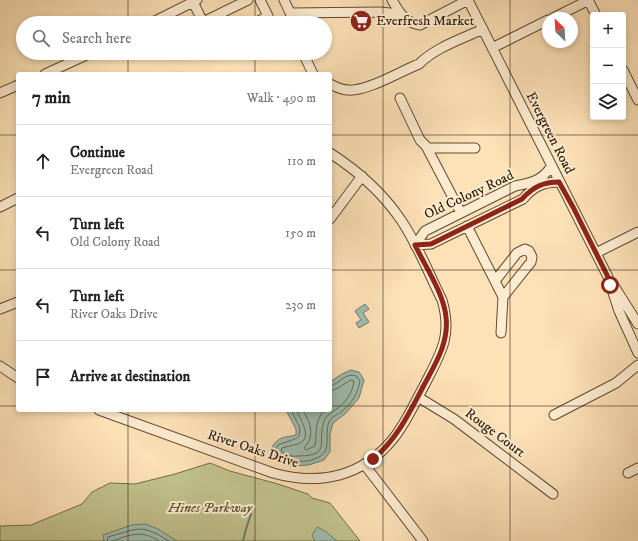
<!DOCTYPE html>
<html lang="en">
<head>
<meta charset="utf-8">
<style>
  body { margin:0; font-family:"IM FELL DW Pica",serif; background:#f2f2f2; color:#222 }
  .controls { position:absolute; right:12px; top:12px; display:grid; overflow:hidden; border-radius:4px; box-shadow:0 2px 6px #0003 }
  .controls button { width:36px; height:36px; display:grid; place-items:center; padding:0; border:0; border-bottom:1px solid #e0e0e0; background:#fff; color:#222; font:20px sans-serif }
  .compass { position:absolute; left:542px; top:12px; width:36px; height:36px; border-radius:50%; background:#fff; box-shadow:0 2px 6px #0003; rotate:335deg }
  .stop { position:absolute; width:12px; height:12px; margin:-9px; border:3px solid #8f2418; border-radius:50%; background:#fff }
  .stop.end { background:#8f2418; border-color:#fff; box-shadow:0 1px 4px #0008 }
  .list { margin:0; padding:0; list-style:none }
  h2 { display:flex; justify-content:space-between; align-items:center; height:52px; margin:0; padding:0 16px; font-size:17px }
  h2 small { font-size:13px; font-weight:400; color:#767676 }
  .list li { display:grid; grid-template-columns:26px 1fr auto; gap:12px; align-items:center; box-sizing:border-box; height:72px; padding:0 16px; border-top:1px solid #e0e0e0 }
  .list b { display:block; font-size:15px; white-space:nowrap }
  .list p { margin:0; font-size:13px; white-space:nowrap; color:#767676 }
  .list em { font-size:13px; font-style:normal; color:#767676 }
  .icon { flex:none; width:22px; height:22px; fill:none; stroke:currentColor; stroke-width:2; stroke-linecap:round; stroke-linejoin:round }
  .map { position:relative; flex:none; width:638px; height:541px; overflow:hidden }
  .search { position:absolute; background:#fff; box-shadow:0 2px 6px #0003; left:16px; top:16px; width:316px; height:44px; display:flex; align-items:center; gap:10px; box-sizing:border-box; padding:0 14px; border-radius:22px; color:#767676; font-size:15px }
  .panel { position:absolute; background:#fff; box-shadow:0 2px 6px #0003; left:16px; top:72px; width:316px; height:340px; border-radius:4px }
  .map>svg:first-child { display:block }
</style>
</head>
<body>
<div class="map">
<svg width="638" height="541" viewBox="0 0 638 541">
  <rect width="100%" height="100%" fill="#fde1b7"/>
  <filter id="stains"><feTurbulence type="fractalNoise" baseFrequency=".005" numOctaves="4"/><feColorMatrix values="0 0 0 0 .2 0 0 0 0 .09 0 0 0 0 .02 0 0 0 .5 -.17"/></filter>
  <radialGradient id="worn" r=".72"><stop offset=".6" stop-color="#630" stop-opacity="0"/><stop offset="1" stop-color="#630" stop-opacity=".3"/></radialGradient>
  <path fill="#c1c28d" stroke="#746c49" d="M 210,463 L 230,471 L 278,484 L 308,494 L 312,498 L 330,503 L 360,541 L 0,541 L 0,526 L 31,525 L 82,504 L 92,492 L 110,483 L 135,484 L 175,474 Z"/>
  <path fill="#9fbdb0" stroke="#6f7b6c" d="M 365,304 L 369,309 L 363,313 L 369,322 L 359,328 L 356,323 L 361,320 L 355,311 Z
    M 351,370 L 359,372 L 364,380 L 359,398 L 345,414 L 333,423 L 330,434 L 330,452 L 324,460 L 309,465 L 291,466 L 279,461 L 270,451 C 277,437 281,438 296,435 L 296,429 L 287,412 L 287,410 L 330,410 L 330,382 L 342,374 Z
    M 145,524 L 158,529 L 177,541 L 104,541 L 103,535 L 132,525 Z
    M 317,527 L 325,531 L 337,541 L 315,541 L 312,535 Z"/>
  <g fill="none" stroke-linecap="round" stroke-linejoin="round">
    <path stroke="#636a5a" stroke-width="1" d="M 291,410 L 300,428 L 299,436 C 296,440 284,442 278,445 L 275,451 C 277,453 279,456 282,458 C 292,464 322,463 326,449 C 329,440 325,432 329,422 C 331,417 337,415 341,412 C 353,402 357,395 360,381 L 356,376 C 345,372 340,384 330,386
      M 296,410 C 300,419 314,438 298,444 C 292,446 287,446 282,448 L 281,451 C 286,455 292,457 298,456 C 334,456 315,440 325,419 C 327,415 331,413 334,411 C 345,403 352,395 354,381 L 351,380 L 336,389 L 330,391
      M 303,410 C 310,423 316,435 304,448 L 306,450 L 315,446 C 317,433 314,420 325,410
      M 107,541 L 108,537 L 111,536 C 141,528 141,524 169,541
      M 113,541 C 130,534 143,530 159,541"/>
    <path stroke="#6f7b6c" stroke-width="2" d="M 243,541 L 246,529 L 251,514"/>
    <g stroke="#5c4a32" stroke-width="11">
      <path id="minor" d="M 284,0 L 295,23
        M 392,0 C 399,12 405,23 420,25 L 468,0
        M 468,0 L 608,277 L 619,311 L 638,353
        M 588,0 L 596,15
        M 193,2 L 203,22 L 248,0
        M 290,13 L 380,12 L 400,14
        M 553,18 L 589,0
        M 151,23 L 197,0
        M 255,23 L 268,16 L 260,0
        M 492,48 L 548,20
        M 303,53 L 313,74
        M 623,70 L 638,100
        M 45,74 L 91,53
        M 330,84 C 336,87 341,90 348,90 C 366,92 401,71 419,64 C 436,47 462,39 483,29
        M 0,93 L 18,85
        M 400,98 L 420,140 L 426,146 L 461,213
        M 427,148 L 475,148
        M 551,167 C 541,181 531,183 515,186 L 425,231 L 415,245 L 431,244 L 523,199 C 533,187 543,182 559,182
        M 0,207 L 18,198
        M 330,219 L 362,176
        M 467,226 L 503,297 L 501,333
        M 596,253 L 638,232
        M 495,281 L 517,253 L 525,249 L 529,251 L 532,257 L 531,262 L 503,297
        M 614,286 L 638,324
        M 0,309 L 18,302
        M 0,366 L 18,378
        M 418,397 L 454,419 L 553,494
        M 99,410 L 273,473 C 319,486 362,477 393,439 C 406,423 414,404 424,386 C 440,354 453,337 442,300 C 429,274 418,245 401,220 C 382,192 358,171 330,153
        M 554,415 L 616,383 L 638,365
        M 364,464 L 423,541
        M 628,473 L 638,468"/>
    </g>
    <use href="#minor" stroke="#feecd0" stroke-width="9"/>
  </g>
  <g fill="none" stroke-linecap="round" stroke-linejoin="round">
    <path stroke="#8f2418" stroke-width="5" d="M 373,459 C 397,439 410,412 424,385 C 436,363 449,342 446,317 C 444,294 425,266 415,245 L 431,244 L 522,199 C 533,187 543,182 559,182 L 573,207 L 608,277 L 610,285"/>
  </g>
  <path fill="none" stroke="#271705" stroke-width="1" stroke-opacity="0.55" d="M 128,0 L 128,23M 255,0 L 255,23M 383,0 L 383,541M 510,0 L 510,541M 128,53 L 128,74M 255,53 L 255,74M 0,135 L 18,135M 330,135 L 638,135M 0,270 L 18,270M 330,270 L 638,270M 0,406 L 18,406M 330,406 L 638,406M 128,410 L 128,541M 255,410 L 255,541"/>
  <defs>
    <g id="supermarket-disc" transform="scale(1.15)"><circle r="9.5" fill="#8f2418" stroke="#feecd0"/><path d="M-6-5.5h2.5l.6 2H6L4.5 2H-2.5L-4.4-4H-6ZM-1.5 3.2a1.3 1.3 0 1 0 .1 0ZM3 3.2a1.3 1.3 0 1 0 .1 0Z" fill="#fff"/></g>
  </defs>
  <g fill-rule="evenodd">
    <use href="#supermarket-disc" x="361" y="21"/>
  </g>
  <g text-anchor="middle" dominant-baseline="central" stroke-width="4" stroke-linejoin="round" paint-order="stroke">
    <g font-size="14" fill="#271705" stroke="#feecd0" text-anchor="start">
      <text x="376" y="21">Everfresh Market</text>
    </g>
    <g font-size="14" fill="#271705" stroke="#feecd0">
      <text transform="translate(550 133) rotate(63)">Evergreen Road</text>
      <text transform="translate(469 195) rotate(-25)">Old Colony Road</text>
      <text transform="translate(495 433) rotate(37)">Rouge Court</text>
      <text transform="translate(253 449) rotate(18)">River Oaks Drive</text>
    </g>
    <g font-size="14" font-style="italic" fill="#5d5335" stroke="#feecd0">
      <text x="210" y="508">Hines Parkway</text>
    </g>
  </g>
  <rect width="100%" height="100%" filter="url(#stains)"/>
  <rect width="100%" height="100%" fill="url(#worn)"/>
</svg>
<div class="controls">
<button>+</button>
<button>−</button>
<button><svg class="icon" aria-label="layers" viewBox="0 0 24 24"><path d="M12 4l9 5-9 5-9-5zM3 14l9 5 9-5"/></svg></button>
</div>
<svg class="compass" viewBox="-18 -18 36 36"><path d="M0-13l5 13h-10z" fill="#e53935"/><path d="M0 13l5-13h-10z" fill="#767676"/></svg>
<div class="stop" style="left:610px;top:285px"></div>
<div class="stop end" style="left:373px;top:459px"></div>
<div class="search"><svg class="icon" aria-label="search" viewBox="0 0 24 24"><circle cx="10" cy="10" r="6"/><path d="M15 15l6 6"/></svg>Search here</div>
<section class="panel">
<h2>7 min<small>Walk · 490 m</small></h2>
<ul class="list">
<li><svg class="icon" aria-label="ahead" viewBox="0 0 24 24"><path d="M12 20V5M6 11l6-6 6 6"/></svg><div><b>Continue</b><p>Evergreen Road</p></div><em>110 m</em></li>
<li><svg class="icon" aria-label="left" viewBox="0 0 24 24"><path d="M17 20v-9H6M10 6l-5 5 5 5"/></svg><div><b>Turn left</b><p>Old Colony Road</p></div><em>150 m</em></li>
<li><svg class="icon" aria-label="left" viewBox="0 0 24 24"><path d="M17 20v-9H6M10 6l-5 5 5 5"/></svg><div><b>Turn left</b><p>River Oaks Drive</p></div><em>230 m</em></li>
<li><svg class="icon" aria-label="arrive" viewBox="0 0 24 24"><path d="M6 21V4h12l-3 4 3 4H6"/></svg><div><b>Arrive at destination</b></div></li>
</ul>
</section>
</div>
</body>
</html>
